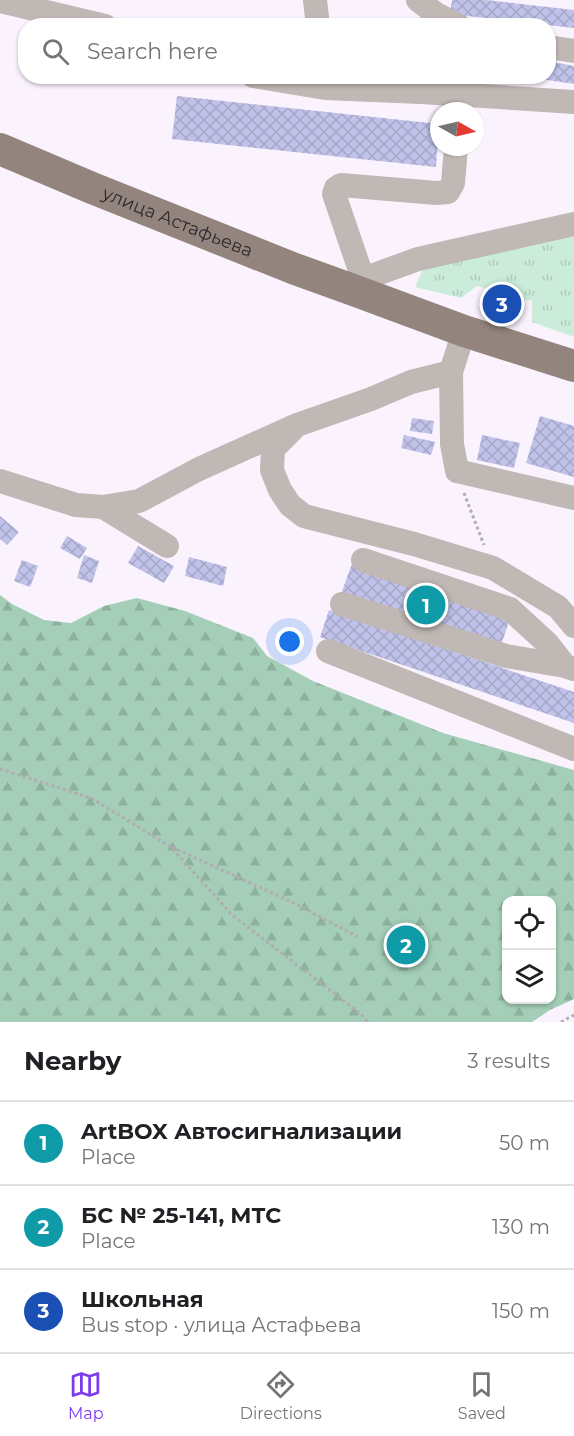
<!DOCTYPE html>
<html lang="en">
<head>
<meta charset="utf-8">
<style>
  body { margin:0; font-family:Montserrat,sans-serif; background:#f6f6f6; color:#202124 }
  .controls { position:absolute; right:18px; bottom:18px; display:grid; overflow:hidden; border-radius:12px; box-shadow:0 2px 4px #0004 }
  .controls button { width:54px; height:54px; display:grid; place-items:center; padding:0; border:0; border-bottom:2px solid #e0e0e0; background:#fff; color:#202124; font:30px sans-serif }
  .compass { position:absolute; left:430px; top:102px; width:54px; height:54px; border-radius:50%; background:#fff; box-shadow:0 2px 4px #0004; rotate:98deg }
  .you { position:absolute; left:290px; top:642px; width:21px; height:21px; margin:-15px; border:4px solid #fff; border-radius:50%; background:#1a73e8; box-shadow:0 0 0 9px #1a73e833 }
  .badge { display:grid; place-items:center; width:39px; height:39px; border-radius:50%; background:#7c3aed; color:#fff; font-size:20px; font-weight:700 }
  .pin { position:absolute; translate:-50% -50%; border:3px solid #fff; box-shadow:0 2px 6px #0006 }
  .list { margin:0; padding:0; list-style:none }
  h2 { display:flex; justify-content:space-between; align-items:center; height:78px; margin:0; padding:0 24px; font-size:26px }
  h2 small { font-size:20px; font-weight:400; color:#757577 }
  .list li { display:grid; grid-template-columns:39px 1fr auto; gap:18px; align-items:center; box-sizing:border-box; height:84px; padding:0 24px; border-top:2px solid #e0e0e0 }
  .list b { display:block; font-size:22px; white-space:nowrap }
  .list p { margin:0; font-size:20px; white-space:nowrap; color:#757577 }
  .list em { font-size:20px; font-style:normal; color:#757577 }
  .icon { flex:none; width:33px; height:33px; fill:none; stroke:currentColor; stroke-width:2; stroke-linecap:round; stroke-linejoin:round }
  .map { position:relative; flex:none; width:574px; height:1022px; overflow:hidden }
  .search { position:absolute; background:#fff; box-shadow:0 2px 4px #0004; left:18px; right:18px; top:18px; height:66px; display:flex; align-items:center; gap:15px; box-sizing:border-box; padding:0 21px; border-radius:24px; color:#757577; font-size:22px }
  .sheet { height:330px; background:#fff }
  nav { display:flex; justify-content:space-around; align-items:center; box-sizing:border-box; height:84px; border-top:2px solid #e0e0e0; background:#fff; font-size:16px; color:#757577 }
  nav a { display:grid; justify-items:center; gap:3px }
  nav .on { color:#7c3aed }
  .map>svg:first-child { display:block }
</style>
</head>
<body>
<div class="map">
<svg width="574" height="1022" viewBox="0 0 574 1022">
  <defs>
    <pattern id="grass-tufts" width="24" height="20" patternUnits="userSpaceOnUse" patternTransform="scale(1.5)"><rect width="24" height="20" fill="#ccecdb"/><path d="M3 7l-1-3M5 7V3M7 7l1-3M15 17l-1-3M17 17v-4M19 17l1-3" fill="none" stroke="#b0cabc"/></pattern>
    <pattern id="forest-firs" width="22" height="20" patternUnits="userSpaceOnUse" patternTransform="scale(1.5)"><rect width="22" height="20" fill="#a4ceb8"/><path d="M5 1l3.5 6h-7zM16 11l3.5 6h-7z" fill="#8eb19e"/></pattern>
    <pattern id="building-cross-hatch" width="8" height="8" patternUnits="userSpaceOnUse" patternTransform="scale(1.5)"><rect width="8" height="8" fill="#c0c2e9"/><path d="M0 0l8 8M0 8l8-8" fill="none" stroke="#a5a7c8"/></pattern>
  </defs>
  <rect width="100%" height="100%" fill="#faf3fd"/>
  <path fill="url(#grass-tufts)" d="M 574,234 L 574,337 L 532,322 L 532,301 L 477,286 L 461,298 L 415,287 L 424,266 Z"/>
  <path fill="url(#forest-firs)" fill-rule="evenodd" d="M 0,595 L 12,604 L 44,620 L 71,623 L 104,606 L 137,598 L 185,611 L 253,638 L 267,656 L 313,681 L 443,733 L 574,770 L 574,999 L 550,1010 L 532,1022 L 0,1022 ZM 506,900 L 552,900 L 552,1000 L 506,1000 Z"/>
  <path fill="url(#building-cross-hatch)" d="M 452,0 L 486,0 L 574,10 L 574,28 L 450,14 Z
    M 548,61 L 574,66 L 574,84 L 534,78 L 534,76 L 548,76 Z
    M 177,96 L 439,124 L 436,167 L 172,139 Z
    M 540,416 L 574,426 L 574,477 L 526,463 Z
    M 412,418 L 434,421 L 432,434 L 410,431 Z
    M 404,435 L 435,442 L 431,455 L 401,448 Z
    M 482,435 L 520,443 L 514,468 L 477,460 Z
    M 0,516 L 19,532 L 7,545 L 0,539 Z
    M 67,536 L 87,548 L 80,559 L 60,548 Z
    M 138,546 L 174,566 L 164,583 L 128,563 Z
    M 84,555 L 99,561 L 92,583 L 77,578 Z
    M 189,557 L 227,567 L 223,586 L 185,576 Z
    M 22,560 L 38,566 L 30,587 L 14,581 Z
    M 353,561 L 511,616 L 500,648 L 341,594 Z
    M 329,610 L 574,692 L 574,723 L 320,637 Z
    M 408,933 L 418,947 L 404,957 L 394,943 Z"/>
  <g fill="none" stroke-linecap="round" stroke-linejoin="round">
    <path stroke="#b2abb4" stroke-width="3" stroke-dasharray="3 3" stroke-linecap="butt" d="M 464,493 L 484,545
      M 0,769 L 91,798 L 171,847 L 232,915 L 361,1014 L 368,1022
      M 172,847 L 294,903 L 358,937
      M 561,1022 L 574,1015"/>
    <path stroke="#c0b8b4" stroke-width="24" d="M 315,0 L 318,26
      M 418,0 L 436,14 L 459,26
      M 0,1 L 105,26
      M 548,47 L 574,51
      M 253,76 L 325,88 L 421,92 L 574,102
      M 363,279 L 334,194 L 336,188 L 341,185 L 436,193 L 448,192 L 453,183 L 456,147
      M 356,291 L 363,279 L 418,259 L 574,224
      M 451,372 L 452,444 L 457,471 L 574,498
      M 292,430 L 273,449 L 272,470 L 280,490 L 290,505 L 304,516 L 414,544 L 493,568 L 558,607 L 574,626
      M 0,481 L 76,505 L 103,507 L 139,501 L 199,469 L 297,425 L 371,399 L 411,382 L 451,372 L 464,331
      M 103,507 L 167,546
      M 363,560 L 510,609 L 547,643 L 565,666
      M 342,604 L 506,656 L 565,666 L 574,669
      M 328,651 L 574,749"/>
    <path stroke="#93857d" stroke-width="32" id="s1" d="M 0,149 L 92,188 L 295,269 L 356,291 L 464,331 L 574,366"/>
  </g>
  <g text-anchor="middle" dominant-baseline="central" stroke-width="5" stroke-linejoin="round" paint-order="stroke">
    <g font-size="18" fill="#2e292f" stroke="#fff">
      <text stroke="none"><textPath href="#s1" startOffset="192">улица Астафьева</textPath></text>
    </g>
  </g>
</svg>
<div class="controls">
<button><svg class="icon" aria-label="locate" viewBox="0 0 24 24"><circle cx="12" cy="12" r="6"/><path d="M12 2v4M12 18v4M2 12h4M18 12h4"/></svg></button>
<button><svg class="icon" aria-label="layers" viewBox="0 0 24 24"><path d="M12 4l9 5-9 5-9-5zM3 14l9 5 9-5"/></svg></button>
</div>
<svg class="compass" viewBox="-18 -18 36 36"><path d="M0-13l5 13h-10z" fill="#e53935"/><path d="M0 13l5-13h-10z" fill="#757577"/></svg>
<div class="you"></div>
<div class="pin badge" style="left:426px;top:605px;background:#0f9aa8">1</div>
<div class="pin badge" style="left:406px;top:945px;background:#0f9aa8">2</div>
<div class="pin badge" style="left:502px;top:304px;background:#1a4fb4">3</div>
<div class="search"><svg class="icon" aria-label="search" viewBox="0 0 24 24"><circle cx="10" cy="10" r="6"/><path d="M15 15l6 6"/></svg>Search here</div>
</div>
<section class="sheet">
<h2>Nearby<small>3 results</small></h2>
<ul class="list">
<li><span class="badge" style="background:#0f9aa8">1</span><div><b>ArtBOX Автосигнализации</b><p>Place</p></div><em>50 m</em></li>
<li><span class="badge" style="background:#0f9aa8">2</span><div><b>БС № 25-141, МТС</b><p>Place</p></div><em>130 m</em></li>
<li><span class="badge" style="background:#1a4fb4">3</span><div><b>Школьная</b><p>Bus stop · улица Астафьева</p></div><em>150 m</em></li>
</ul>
</section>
<nav>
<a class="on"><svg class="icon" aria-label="map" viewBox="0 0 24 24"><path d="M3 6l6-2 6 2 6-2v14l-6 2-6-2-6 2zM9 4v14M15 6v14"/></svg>Map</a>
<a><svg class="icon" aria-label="directions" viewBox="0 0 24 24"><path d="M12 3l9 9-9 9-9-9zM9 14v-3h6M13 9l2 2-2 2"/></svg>Directions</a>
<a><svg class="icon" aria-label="saved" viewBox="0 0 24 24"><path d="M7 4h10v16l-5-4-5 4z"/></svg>Saved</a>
</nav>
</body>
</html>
